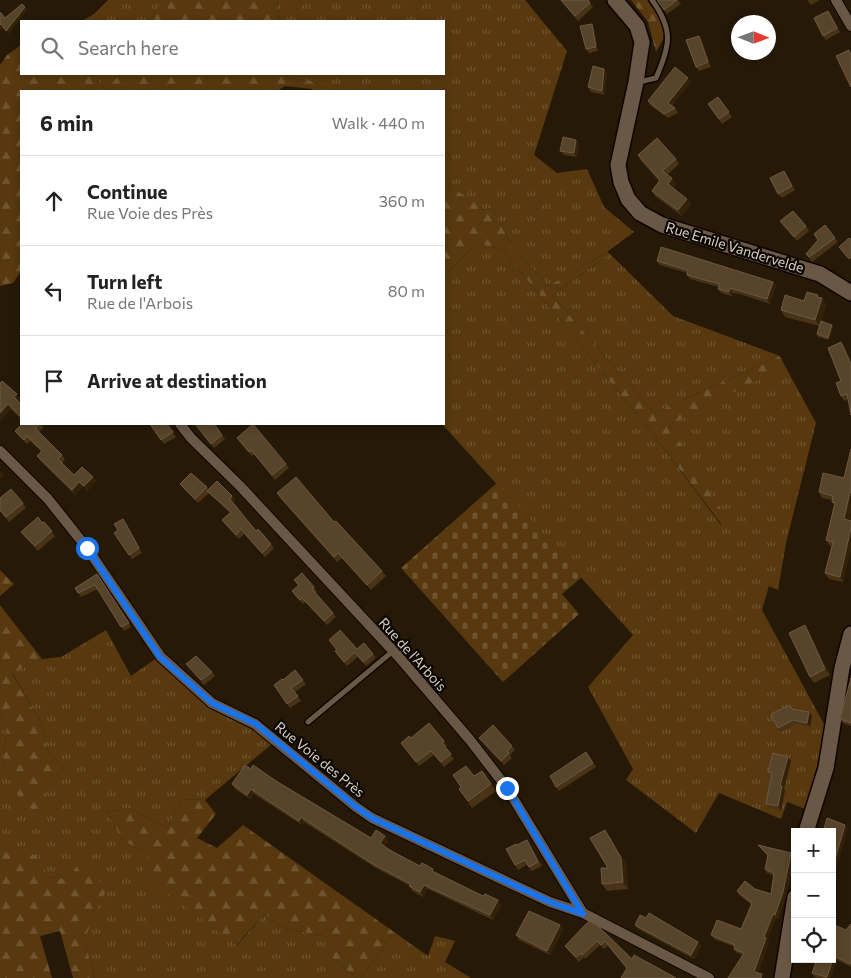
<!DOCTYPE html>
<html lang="en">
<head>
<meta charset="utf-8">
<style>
  body { margin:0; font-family:Commissioner,sans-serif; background:#f6f6f6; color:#222 }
  .controls { position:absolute; right:15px; bottom:15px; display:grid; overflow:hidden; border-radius:0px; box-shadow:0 2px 8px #0003 }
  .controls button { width:45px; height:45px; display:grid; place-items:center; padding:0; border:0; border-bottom:1px solid #e0e0e0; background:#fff; color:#222; font:25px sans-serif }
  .compass { position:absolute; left:731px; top:15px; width:45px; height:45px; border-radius:50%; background:#fff; box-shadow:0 2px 8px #0003; rotate:91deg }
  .stop { position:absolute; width:15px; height:15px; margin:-11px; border:4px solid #1a73e8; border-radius:50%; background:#fff }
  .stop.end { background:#1a73e8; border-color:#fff; box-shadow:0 1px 5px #0008 }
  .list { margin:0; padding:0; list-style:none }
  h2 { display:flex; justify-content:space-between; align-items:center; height:65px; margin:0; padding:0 20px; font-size:21px }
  h2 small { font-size:16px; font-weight:400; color:#767676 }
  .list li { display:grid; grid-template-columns:32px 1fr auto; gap:15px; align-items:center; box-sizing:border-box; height:90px; padding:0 20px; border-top:1px solid #e0e0e0 }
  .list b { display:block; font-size:19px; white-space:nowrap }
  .list p { margin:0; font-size:16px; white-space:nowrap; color:#767676 }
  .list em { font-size:16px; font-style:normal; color:#767676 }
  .icon { flex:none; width:28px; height:28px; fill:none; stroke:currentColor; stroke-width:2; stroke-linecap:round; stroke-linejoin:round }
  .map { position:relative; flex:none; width:851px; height:978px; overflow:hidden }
  .search { position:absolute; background:#fff; box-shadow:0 2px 8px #0003; left:20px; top:20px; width:425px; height:55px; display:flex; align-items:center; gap:12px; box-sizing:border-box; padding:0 18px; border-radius:0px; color:#767676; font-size:19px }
  .panel { position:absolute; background:#fff; box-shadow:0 2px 8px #0003; left:20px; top:90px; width:425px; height:335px; border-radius:0px }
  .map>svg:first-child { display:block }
</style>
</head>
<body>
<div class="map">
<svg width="851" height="978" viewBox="0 0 851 978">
  <defs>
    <pattern id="grass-tufts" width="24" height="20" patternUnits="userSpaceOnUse" patternTransform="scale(1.25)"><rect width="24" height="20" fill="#57380f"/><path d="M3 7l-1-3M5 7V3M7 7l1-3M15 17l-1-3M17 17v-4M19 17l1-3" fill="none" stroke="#6f5430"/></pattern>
    <pattern id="forest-firs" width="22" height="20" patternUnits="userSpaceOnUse" patternTransform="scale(1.25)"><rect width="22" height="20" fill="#57380f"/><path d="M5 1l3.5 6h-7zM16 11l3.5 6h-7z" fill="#6f5430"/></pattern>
    <pattern id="cemetery-stones" width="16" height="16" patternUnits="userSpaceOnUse" patternTransform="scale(1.25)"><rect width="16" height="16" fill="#57380f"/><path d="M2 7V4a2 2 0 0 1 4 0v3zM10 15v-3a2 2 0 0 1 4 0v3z" fill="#6f5430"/></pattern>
  </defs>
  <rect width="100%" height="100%" fill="#261908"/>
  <path fill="url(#grass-tufts)" d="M 108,0 L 161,0 L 162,4 L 149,21 L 82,21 L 94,14 Z
    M 277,0 L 525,0 L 567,51 L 534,155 L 557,173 L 587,169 L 604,207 L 634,232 L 607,252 L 548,286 L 512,246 L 492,208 L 481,210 L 450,189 L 444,195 L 444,91 L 325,91 L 314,81 L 288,78 L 287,74 L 444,74 L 444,21 L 280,21 Z
    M 91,74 L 121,74 L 105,89 Z
    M 476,243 L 503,250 L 653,434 L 721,525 L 725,517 L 668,425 L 785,366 L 816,423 L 786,543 L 778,590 L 769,586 L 762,610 L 825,726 L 808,810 L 787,802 L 781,819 L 719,793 L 696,833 L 626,780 L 633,769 L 588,687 L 633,635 L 442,424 L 444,424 L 444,277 Z
    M 610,254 L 673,316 L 780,356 L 654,413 L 552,295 Z
    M 106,630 L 131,676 L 158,657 L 273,743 L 205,800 L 182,799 L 167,828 L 128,808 L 107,812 L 123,841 L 148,853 L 237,945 L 265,914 L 281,927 L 328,937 L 328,955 L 357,978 L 95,978 L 67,879 L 49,877 L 6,852 L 0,858 L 0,713 L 7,725 L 3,766 L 44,787 L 53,781 L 63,767 L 47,749 L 43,726 L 12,672 L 42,659 L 61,657 Z
    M 394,932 L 428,956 L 435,936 L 455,941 L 445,962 L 471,978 L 361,978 Z"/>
  <path fill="url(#forest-firs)" d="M 161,0 L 277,0 L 280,21 L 149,21 L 161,4 Z
    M 631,0 L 647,0 L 660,18 L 665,36 L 656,52 L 648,22 Z
    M 21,45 L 21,74 L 91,74 L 105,89 L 121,74 L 287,74 L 288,78 L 314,81 L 325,91 L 314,91 L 312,89 L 285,86 L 277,91 L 21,91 L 21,271 L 13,283 L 0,286 L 0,65 L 7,55 Z
    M 450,189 L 473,198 L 481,210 L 492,208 L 512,246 L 548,286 L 607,252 L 610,254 L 552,295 L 654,413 L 780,356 L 785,366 L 669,425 L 726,517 L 722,525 L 653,434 L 503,250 L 476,243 L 444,277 L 444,195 Z
    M 0,570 L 14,584 L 0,596 Z
    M 0,605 L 42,659 L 12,673 L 43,726 L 47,749 L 63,767 L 53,781 L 45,787 L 47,804 L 34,812 L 19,796 L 3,766 L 7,725 L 0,713 Z
    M 182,799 L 205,800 L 216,814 L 197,838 L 217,848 L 243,825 L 394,932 L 361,978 L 357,978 L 328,955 L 328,937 L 281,927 L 265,914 L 236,945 L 142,875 L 148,853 L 123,841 L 107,812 L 128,808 L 167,828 Z
    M 5,852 L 36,855 L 49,877 L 67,879 L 81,861 L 107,889 L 84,939 L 95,978 L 73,978 L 60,931 L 40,936 L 52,978 L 0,978 L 0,858 Z"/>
  <path fill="url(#cemetery-stones)" d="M 498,482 L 582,577 L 562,594 L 579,614 L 503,682 L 401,568 Z"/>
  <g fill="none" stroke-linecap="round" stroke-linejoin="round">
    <g stroke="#0f0400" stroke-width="8">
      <path id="lane" d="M 639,82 L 656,78 C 670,46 674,30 652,0
        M 308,722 L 393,651"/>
    </g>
    <g stroke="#0f0400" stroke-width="12">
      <path id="street" d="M 836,0 L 851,26
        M 180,424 L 191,438 L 240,486 L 398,656 L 470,740 L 507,788 L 583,913
        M 0,451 L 48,499 L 87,548 L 161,657 L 212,703 L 255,724 L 356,807 L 372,818 L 550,902 L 583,913 L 709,978"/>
    </g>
    <g stroke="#0f0400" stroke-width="18">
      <path id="secondary" d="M 615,0 L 637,26 L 642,42 L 636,82 L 618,165 L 621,182 L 628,199 L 640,213 L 662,225 L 820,274 L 851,293
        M 806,832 L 826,768 L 842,668 L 851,634
        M 782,978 L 795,897"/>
    </g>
    <use href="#lane" stroke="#695846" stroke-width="5"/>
    <use href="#street" stroke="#695846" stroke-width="10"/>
    <use href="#secondary" stroke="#695846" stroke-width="15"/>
  </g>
  <path fill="#483317" d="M 560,0 L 588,0 L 593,7 L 578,21 Z
    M 657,0 L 678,0 L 681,4 L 667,14 Z
    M 807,0 L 820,0 L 811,5 Z
    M 831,15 L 840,32 L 826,40 L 823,36 Z
    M 594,28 L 598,51 L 589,53 L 586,49 Z
    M 702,40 L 711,67 L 699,71 L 696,67 Z
    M 607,73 L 605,95 L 591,92 L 588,87 Z
    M 691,82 L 672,106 L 675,108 L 678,113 L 668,118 L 651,106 L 648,101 Z
    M 718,97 L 732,117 L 722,124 L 708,104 Z
    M 576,140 L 579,144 L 577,157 L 564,155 L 560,151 Z
    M 638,155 L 676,159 L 679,164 L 667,175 L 672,178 L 676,184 L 673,188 L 687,199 L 691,204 L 682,216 L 655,196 L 652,191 L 659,181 L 641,161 Z
    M 784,171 L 795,190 L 782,198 L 778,194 Z
    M 780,221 L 806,226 L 809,231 L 797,241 Z
    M 825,225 L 838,242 L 812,262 L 806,254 L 818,240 L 814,234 Z
    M 657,261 L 773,282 L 776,286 L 770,304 L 740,294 L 733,293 L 732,296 L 721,293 L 718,289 L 719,287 L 690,279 L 687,275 L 687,273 L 660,265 Z
    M 818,295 L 820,298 L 822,298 L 826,305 L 821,322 L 832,325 L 833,327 L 829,340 L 818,337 L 817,334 L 819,326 L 785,317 L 781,310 Z
    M 841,342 L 844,346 L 851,362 L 851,415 L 848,399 L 844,401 L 841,396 Z
    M 0,383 L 20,399 L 18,401 L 21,404 L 21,419 L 11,409 L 0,421 Z
    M 22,424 L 41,424 L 44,427 L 39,432 L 62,455 L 65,459 L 62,463 L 74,475 L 93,477 L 96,481 L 87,491 L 83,486 L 75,495 L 40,460 L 37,456 L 41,451 L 30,441 L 27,444 L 18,435 L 15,431 Z
    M 150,424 L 167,424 L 176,437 L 164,444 Z
    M 195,424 L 214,424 L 225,439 L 214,448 Z
    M 237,438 L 286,464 L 289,468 L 275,480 L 254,454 L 252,456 Z
    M 851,449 L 851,509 L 849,520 L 851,521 L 851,549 L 843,582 L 829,579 L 825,573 L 832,546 L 829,545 L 826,540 L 834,505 L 832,502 L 832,500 L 822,498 L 819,492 L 844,478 Z
    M 180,484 L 207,487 L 209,490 L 232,496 L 235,500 L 233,502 L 256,531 L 271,544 L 274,548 L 265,557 L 244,534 L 239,539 L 225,524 L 222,520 L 230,513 L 209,493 L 198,503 L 183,488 Z
    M 277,493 L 334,522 L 382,571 L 386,576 L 371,590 L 342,558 L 337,562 L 281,499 Z
    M 0,498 L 23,503 L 26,508 L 9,522 L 0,511 Z
    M 44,522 L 55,536 L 38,551 L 24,536 L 21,532 Z
    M 126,523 L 142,553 L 132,559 L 114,533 Z
    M 97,574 L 131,627 L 124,631 L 98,589 L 81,597 L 78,593 Z
    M 294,580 L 314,587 L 317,592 L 315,593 L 333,613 L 336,617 L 327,625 L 306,602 L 303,604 L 295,596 L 292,591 L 298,586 Z
    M 805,625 L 809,632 L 830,675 L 814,683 L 810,677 Z
    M 329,640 L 373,654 L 376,658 L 366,666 L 358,657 L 347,666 L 338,656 L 335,651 L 336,650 Z
    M 186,664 L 212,672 L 215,676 L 204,685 Z
    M 295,670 L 306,684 L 295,692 L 301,701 L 290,708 L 274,685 L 283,680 Z
    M 851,678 L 851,726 L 843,723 L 840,719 Z
    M 790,705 L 793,709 L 809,712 L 812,716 L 810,727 L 796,724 L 781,732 L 778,728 Z
    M 411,738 L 444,741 L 447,746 L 445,747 L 454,759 L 444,767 L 434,755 L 419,766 L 401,743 Z
    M 479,738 L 512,746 L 515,750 L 510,755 L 512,758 L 504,765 L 483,742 Z
    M 586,752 L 596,767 L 559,791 L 556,787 Z
    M 788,757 L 791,761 L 784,789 L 785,790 L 781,811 L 769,808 L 766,804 L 772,776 L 768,772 Z
    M 251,769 L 276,781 L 371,838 L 385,836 L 388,841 L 384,846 L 420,866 L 483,896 L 498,900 L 501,905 L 493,920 L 428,889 L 423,897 L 412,891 L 410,886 L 376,868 L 304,822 L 302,825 L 254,794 L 250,799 L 235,789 L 232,784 Z
    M 474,776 L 491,784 L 496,791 L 472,808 L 459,789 Z
    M 610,837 L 626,864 L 628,889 L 607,891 L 602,884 L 608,868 Z
    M 527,840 L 542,866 L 532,871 L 527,865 L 518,870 L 515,865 L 517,845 Z
    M 758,845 L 791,853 L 794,857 L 786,896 L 778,919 L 776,918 L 767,940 L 769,942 L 758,973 L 728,978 L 743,955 L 737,953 L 734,949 L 735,947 L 714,939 L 711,935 L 741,929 L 752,905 L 739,895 L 737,891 L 755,889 L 771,894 L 774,876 L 767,873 L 765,869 L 768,856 Z
    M 589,921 L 632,959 L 626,968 L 608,946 L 604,949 L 600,945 L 585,959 L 584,957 L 579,962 L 568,950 L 565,946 Z
    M 851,924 L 851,967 L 837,960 L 831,978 L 819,978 L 815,977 L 812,973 Z
    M 560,925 L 563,929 L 550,955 L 519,940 L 516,935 Z
    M 635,925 L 698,942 L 701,946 L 694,959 L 638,929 Z"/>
  <path fill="#342109" d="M 25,7 L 27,10 L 9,34 L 6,31 Z
    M 1,24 L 3,28 L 0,30 L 0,25 Z
    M 592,24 L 594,28 L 598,51 L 596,47 Z
    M 699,36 L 702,40 L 711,67 L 708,62 Z
    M 604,69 L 607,73 L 605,95 L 602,91 Z
    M 688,78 L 691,82 L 671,107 L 668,103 Z
    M 576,140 L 579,144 L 577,157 L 574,153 Z
    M 672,178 L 676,184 L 672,189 L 668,184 Z
    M 687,199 L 691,204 L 682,216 L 678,210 Z
    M 773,282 L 776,286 L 770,304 L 767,299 Z
    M 730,288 L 733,293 L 732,296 L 729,292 Z
    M 818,295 L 821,300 L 822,298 L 826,305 L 820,326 L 815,320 Z
    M 832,325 L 833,327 L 829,340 L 828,338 Z
    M 841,342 L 844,346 L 851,362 L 851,364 Z
    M 17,394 L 20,399 L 17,402 L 14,397 Z
    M 8,404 L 11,409 L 0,421 L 0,413 Z
    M 1,470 L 4,475 L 0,480 L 0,472 Z
    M 93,477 L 96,481 L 87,491 L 84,486 Z
    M 79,482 L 83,486 L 75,495 L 72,490 Z
    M 850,492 L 851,494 L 851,509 L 848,524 L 844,519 Z
    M 232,496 L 235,500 L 233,503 L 230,499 Z
    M 851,528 L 851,549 L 843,582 L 840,577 Z
    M 805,625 L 809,632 L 830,675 L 825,669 Z
    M 809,712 L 812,716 L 810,727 L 807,723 Z
    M 788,757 L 791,761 L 784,789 L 785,790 L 781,811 L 778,806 L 780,786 Z
    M 251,789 L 254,794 L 250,799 L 247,795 Z
    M 301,817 L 304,822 L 302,825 L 299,821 Z
    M 845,825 L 848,829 L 835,874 L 832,870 Z
    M 605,830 L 626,864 L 628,889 L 623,882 Z
    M 385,836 L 388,841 L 383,848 L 380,843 Z
    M 791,853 L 794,857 L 786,896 L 778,919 L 775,915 Z
    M 424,885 L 428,889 L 423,897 L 420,892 Z
    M 498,900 L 501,905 L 493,920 L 490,915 Z
    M 773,914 L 776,918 L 767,940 L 769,942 L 757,976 L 754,972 L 764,937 Z
    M 560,925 L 563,929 L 550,955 L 547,951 Z
    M 698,942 L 701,946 L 694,959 L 691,955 Z
    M 834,956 L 837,960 L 831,978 L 827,978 Z"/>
  <path fill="#58442a" stroke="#6c5942" d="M 561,0 L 588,0 L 590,3 L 575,16 Z
    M 657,0 L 677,0 L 664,10 Z
    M 22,4 L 25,7 L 6,31 L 1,24 L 0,25 L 0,12 L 5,18 Z
    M 828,11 L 837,28 L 823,36 L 814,18 Z
    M 592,24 L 596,47 L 586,49 L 580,26 Z
    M 699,36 L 708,62 L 696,67 L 686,40 Z
    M 849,50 L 851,55 L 851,87 L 836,56 Z
    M 593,66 L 604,69 L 602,91 L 588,87 Z
    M 675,67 L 688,78 L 668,103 L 675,108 L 664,114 L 648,101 Z
    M 718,97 L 729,112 L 719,119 L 708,104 Z
    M 563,137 L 576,140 L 574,153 L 560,151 Z
    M 657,138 L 676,159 L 662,171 L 672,178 L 668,184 L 687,199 L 678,210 L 652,191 L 660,180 L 638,155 Z
    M 784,171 L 792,186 L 778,194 L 770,178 Z
    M 793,211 L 806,226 L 794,237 L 780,221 Z
    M 825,225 L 835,238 L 809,257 L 806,254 L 818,240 L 814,234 Z
    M 849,238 L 851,240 L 851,257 L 849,259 L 839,247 Z
    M 661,247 L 773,282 L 767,299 L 737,290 L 730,288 L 729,292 L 718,289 L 720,284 L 687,275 L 688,270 L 657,261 Z
    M 807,292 L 818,295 L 817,297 L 822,298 L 815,320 L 781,310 L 785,295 L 804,301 Z
    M 821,321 L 832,325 L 828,338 L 817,334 Z
    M 841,342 L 851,364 L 851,415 L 847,394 L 841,396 L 836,383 L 841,381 L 828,348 Z
    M 2,381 L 17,394 L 14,397 L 21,404 L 21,417 L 8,404 L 0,413 L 0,383 Z
    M 22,424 L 40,424 L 35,428 L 62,455 L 58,459 L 74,475 L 82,467 L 93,477 L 84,486 L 79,482 L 72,490 L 37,456 L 42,451 L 27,436 L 24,440 L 15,431 Z
    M 150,424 L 167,424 L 173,432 L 161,440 Z
    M 195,424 L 214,424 L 222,435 L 211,444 Z
    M 253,424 L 286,464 L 272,475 L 251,450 L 249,452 L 237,438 Z
    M 851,449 L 851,493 L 850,492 L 844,519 L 851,521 L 851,528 L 840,577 L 825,573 L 833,542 L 826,540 L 835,503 L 832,502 L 833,496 L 819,492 L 823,473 L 844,478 Z
    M 191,473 L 207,487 L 195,499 L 180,484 Z
    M 296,477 L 334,522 L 336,521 L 382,571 L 367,585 L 338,553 L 334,557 L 277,493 Z
    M 217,481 L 232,496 L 230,499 L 256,531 L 258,529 L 271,544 L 262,553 L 241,529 L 236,535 L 222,520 L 231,512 L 207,491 Z
    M 11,489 L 23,503 L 6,517 L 0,510 L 0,498 Z
    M 38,517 L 42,523 L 44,522 L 52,531 L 35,546 L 21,532 Z
    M 123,519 L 139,548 L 129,555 L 114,533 L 118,530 L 114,524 Z
    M 302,573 L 314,587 L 312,589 L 333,613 L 324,621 L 302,598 L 300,600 L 292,591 L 299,585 L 294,580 Z
    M 97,574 L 129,623 L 121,627 L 95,585 L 78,593 L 75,588 Z
    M 805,625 L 825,669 L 810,677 L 789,633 Z
    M 340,630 L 357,649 L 364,643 L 373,654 L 363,662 L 355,652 L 344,662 L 335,651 L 337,650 L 329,640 Z
    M 196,656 L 212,672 L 201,680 L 186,664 Z
    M 295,670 L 303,680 L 291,688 L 298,696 L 287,704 L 274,685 L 282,679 L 283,680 Z
    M 851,678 L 851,723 L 840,719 Z
    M 790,705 L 792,709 L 809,712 L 807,723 L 793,720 L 778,728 L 771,714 Z
    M 429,723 L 444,741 L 442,743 L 451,754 L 441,762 L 431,751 L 416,762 L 401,743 L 409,736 L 411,738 Z
    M 493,725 L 512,746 L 507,751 L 509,753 L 501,761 L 479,738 Z
    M 586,752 L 593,763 L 556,787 L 550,776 Z
    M 773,753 L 788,757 L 780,786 L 782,786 L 778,806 L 766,804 L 772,773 L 768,772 Z
    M 245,765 L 251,769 L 253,765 L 276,781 L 371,838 L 376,830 L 385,836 L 380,843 L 391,851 L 420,866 L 422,863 L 433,869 L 432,871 L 483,896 L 485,894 L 498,900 L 490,915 L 424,885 L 420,892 L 409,886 L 411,884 L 373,864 L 301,817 L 299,821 L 251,789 L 247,795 L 232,784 Z
    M 466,766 L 474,776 L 482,771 L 491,784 L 468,801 L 459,789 L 461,787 L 453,775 Z
    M 827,818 L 845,825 L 832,870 L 832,832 L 823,832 Z
    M 605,830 L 621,858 L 623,882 L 602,884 L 601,868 L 608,868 L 590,838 Z
    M 527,840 L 538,862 L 529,867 L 525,860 L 515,865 L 506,849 L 516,844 L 517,845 Z
    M 758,845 L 791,853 L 783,892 L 775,915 L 773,914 L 764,937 L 766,938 L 754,972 L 762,974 L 761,978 L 728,978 L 744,953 L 734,949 L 735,945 L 711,935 L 717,920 L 741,929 L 752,903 L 737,891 L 745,881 L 755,889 L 771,894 L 774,873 L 765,869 L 768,855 Z
    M 529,911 L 560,925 L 547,951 L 516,935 Z
    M 649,913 L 698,942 L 691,955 L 635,925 L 640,915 L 646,918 Z
    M 589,921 L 597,925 L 632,959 L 634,955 L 676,978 L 621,978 L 627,968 L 605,941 L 601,945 L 597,941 L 582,955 L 581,953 L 576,957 L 565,946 Z
    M 832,924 L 846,930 L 851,924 L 851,964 L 834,956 L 827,977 L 812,973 L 817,959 L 832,959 Z"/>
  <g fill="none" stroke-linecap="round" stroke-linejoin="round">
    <path stroke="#1a73e8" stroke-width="6" d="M 87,548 L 160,657 L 212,703 L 256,724 L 356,807 L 372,818 L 550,902 L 583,914 L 507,788"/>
  </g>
  <g text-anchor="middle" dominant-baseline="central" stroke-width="4.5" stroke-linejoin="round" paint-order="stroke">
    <g font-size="14" fill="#d9cfc5" stroke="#0b0602">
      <text transform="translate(735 247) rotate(17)">Rue Emile Vandervelde</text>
      <text transform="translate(413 654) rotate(48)">Rue de l'Arbois</text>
      <text transform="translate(320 759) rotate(39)">Rue Voie des Près</text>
    </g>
  </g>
</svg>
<div class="controls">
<button>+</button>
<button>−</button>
<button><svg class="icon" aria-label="locate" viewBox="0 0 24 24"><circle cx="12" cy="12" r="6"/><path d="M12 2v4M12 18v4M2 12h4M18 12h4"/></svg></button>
</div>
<svg class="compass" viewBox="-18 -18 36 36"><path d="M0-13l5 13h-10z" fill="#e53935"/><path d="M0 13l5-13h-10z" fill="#767676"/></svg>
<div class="stop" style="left:87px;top:548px"></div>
<div class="stop end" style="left:507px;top:788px"></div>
<div class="search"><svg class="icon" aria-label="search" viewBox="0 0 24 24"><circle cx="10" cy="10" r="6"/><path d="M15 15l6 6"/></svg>Search here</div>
<section class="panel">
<h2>6 min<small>Walk · 440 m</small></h2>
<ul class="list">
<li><svg class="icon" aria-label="ahead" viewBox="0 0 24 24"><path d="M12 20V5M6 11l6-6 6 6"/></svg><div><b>Continue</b><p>Rue Voie des Près</p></div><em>360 m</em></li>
<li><svg class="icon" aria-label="left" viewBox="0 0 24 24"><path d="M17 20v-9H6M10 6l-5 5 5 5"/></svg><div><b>Turn left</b><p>Rue de l'Arbois</p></div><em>80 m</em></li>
<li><svg class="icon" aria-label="arrive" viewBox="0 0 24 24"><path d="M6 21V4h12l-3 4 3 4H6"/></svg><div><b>Arrive at destination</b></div></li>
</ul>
</section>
</div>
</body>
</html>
